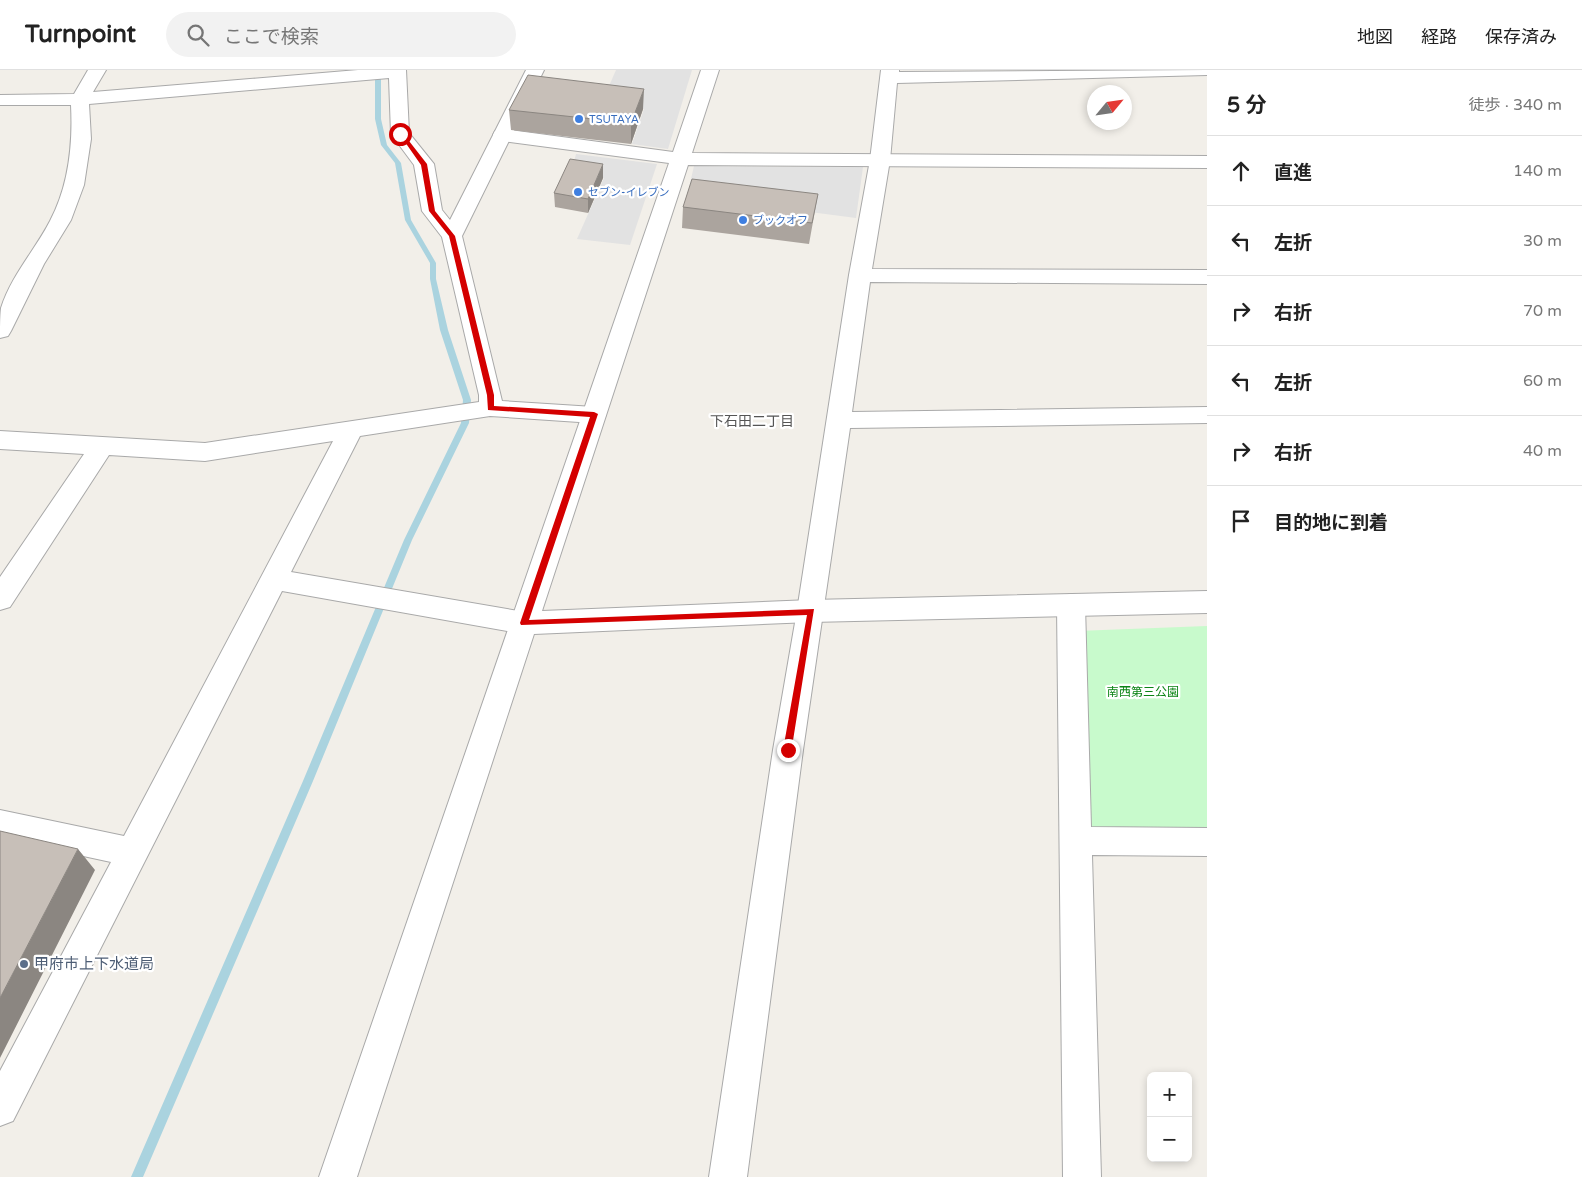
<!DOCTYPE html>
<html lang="ja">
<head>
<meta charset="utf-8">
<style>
  body { margin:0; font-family:"Varela Round","Noto Sans JP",sans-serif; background:#f2f2f2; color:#222 }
  .controls { position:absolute; right:15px; bottom:15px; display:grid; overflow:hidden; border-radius:8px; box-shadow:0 2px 8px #0003 }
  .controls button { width:45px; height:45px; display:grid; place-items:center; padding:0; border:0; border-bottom:1px solid #e0e0e0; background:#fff; color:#222; font:25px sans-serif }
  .compass { position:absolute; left:1087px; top:15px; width:45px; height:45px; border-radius:50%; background:#fff; box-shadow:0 2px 8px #0003; rotate:61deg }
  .stop { position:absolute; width:15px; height:15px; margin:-11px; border:4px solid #d40000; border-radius:50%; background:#fff }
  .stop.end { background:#d40000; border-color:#fff; box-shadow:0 1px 5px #0008 }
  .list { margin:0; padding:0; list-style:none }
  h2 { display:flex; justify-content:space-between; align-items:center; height:65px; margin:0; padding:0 20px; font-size:21px }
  h2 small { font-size:16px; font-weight:400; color:#767676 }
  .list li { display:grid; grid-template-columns:32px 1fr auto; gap:15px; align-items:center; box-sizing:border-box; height:70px; padding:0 20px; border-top:1px solid #e0e0e0 }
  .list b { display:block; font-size:19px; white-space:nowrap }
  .list em { font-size:16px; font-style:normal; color:#767676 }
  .icon { flex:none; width:28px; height:28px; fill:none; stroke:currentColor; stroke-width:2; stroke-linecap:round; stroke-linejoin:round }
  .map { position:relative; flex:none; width:1207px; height:1107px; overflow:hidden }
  header { display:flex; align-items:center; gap:30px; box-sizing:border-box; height:70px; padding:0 25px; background:#fff; border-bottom:1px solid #e0e0e0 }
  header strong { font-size:24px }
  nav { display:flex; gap:28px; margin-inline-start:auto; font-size:18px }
  .search { width:350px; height:45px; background:#f2f2f2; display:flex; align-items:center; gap:12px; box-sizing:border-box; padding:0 18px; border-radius:28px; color:#767676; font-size:19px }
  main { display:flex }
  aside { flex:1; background:#fff }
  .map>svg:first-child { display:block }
</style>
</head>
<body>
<header>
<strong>Turnpoint</strong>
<div class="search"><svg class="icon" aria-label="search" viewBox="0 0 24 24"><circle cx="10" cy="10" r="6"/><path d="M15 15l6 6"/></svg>ここで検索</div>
<nav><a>地図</a><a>経路</a><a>保存済み</a></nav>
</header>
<main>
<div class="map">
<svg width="1207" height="1107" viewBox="0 0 1207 1107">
  <rect width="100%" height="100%" fill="#f2efe9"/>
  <path fill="#c8facc" d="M 1207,556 L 1207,765 L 1084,763 L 1077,561 Z"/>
  <path fill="#e2e2e2" d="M 616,0 L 692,0 L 668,79 L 632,74 L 644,39 L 529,25 L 609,16 Z
    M 576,84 L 657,94 L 630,175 L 577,169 L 604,108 L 571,103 Z
    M 694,96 L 863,97 L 856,148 L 687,126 Z"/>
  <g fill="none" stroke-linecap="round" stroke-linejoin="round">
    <path fill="#aad3df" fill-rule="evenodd" d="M 375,0 L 381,0 L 381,49 L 387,75 L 401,93 L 411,150 L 436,193 L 436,209 L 448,260 L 471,330 L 469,353 L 412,470 L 313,711 L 143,1107 L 131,1107 L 303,711 L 404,470 L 461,353 L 463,330 L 440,260 L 430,209 L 430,193 L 405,150 L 395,93 L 381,75 L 375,49 Z"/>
    <g stroke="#a9a9a9" stroke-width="2">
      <path id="minor" d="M 88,0 L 106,0 L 93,22 L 358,0 L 406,0 L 409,63 L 434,94 L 442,140 L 450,150 L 526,0 L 544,0 L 462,166 L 502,331 L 594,337 L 602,339 L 606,345 L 602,351 L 594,353 L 490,346 L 360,366 L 291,502 L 524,542 L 534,545 L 538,553 L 534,561 L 524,564 L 282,521 L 13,1051 L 0,1056 L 0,1001 L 111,792 L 0,768 L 0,740 L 124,766 L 333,371 L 205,391 L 109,385 L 10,537 L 0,540 L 0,507 L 84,384 L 0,379 L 0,361 L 205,373 L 479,332 L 479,325 L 442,167 L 422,141 L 414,95 L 391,64 L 389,8 L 89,34 L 91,69 L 84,115 L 71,150 L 44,194 L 11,261 L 8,266 L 0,268 C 0,259 0,246 1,238 C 11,206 35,180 50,151 C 69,115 73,74 71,35 L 0,35 L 0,25 L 74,24 Z
        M 881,0 L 899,0 L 899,2 L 1207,0 L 1207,5 L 897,13 L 890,90 L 872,199 L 1207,200 L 1207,214 L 870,212 L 852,342 L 1207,337 L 1207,353 L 850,358 L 803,680 L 747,1107 L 709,1107 L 773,680 L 797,541 L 849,205 L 870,90 Z
        M 1071,524 L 1081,527 L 1085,535 L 1091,757 L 1207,758 L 1207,786 L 1092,785 L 1101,1107 L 1063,1107 L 1057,535 L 1061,527 Z"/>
    </g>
    <g stroke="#a9a9a9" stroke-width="2">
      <path id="tertiary" d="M 701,0 L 719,0 L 692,83 L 1207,86 L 1207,98 L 688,95 L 542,541 L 811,530 L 1207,521 L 1207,543 L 811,552 L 534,564 L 357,1107 L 319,1107 L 669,93 L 502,71 L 495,69 L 493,65 L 495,61 L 502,59 L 673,82 Z"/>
    </g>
    <use href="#minor" fill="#fff" fill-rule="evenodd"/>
    <use href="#tertiary" fill="#fff" fill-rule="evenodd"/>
  </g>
  <path fill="#aba49e" d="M 643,39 L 631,74 L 511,60 L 509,40 Z
    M 603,108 L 588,143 L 555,137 L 554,123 Z
    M 818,124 L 809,174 L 682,158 L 683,137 Z"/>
  <path fill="#8b8681" d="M 644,19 L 643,39 L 631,74 L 631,53 Z
    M 603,94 L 603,108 L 588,143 L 588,129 Z
    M 78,779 L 95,800 L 0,988 L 0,928 Z"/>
  <path fill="#c7bfb8" stroke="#8b8681" d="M 528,5 L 644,19 L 631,53 L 509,40 Z
    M 570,89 L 603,94 L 588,129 L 554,123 Z
    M 692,109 L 818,124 L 812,153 L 683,137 Z
    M 0,761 L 78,779 L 0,928 Z"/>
  <path fill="#d40000" d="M 398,62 L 402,62 L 427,94 L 435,141 L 455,166 L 494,325 L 494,336 L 594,342 L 598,344 L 529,550 L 814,539 L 791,683 L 788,684 L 783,680 L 807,545 L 521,555 L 520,553 L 590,347 L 488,340 L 487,325 L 449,166 L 429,141 L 421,95 Z"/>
  <g fill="#3f7fe0" stroke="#fff" stroke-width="2">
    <circle cx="579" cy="49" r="5"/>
    <circle cx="578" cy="122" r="5"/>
    <circle cx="743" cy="150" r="5"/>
  </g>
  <circle fill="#5c6f8a" stroke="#fff" stroke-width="2" cx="24" cy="894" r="5"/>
  <g text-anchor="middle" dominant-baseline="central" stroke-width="4.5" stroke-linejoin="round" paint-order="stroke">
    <g font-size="11" fill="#366cbe" stroke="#fff" text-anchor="start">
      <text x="589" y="49">TSUTAYA</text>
      <text x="588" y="122">セブン-イレブン</text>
      <text x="753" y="150">ブックオフ</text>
    </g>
    <g font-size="12" fill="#0c8416" stroke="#fff">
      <text x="1143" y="622">南西第三公園</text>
    </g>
    <g font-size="14" fill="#555" stroke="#fff">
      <text x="752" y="351">下石田二丁目</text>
    </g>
    <g font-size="15" fill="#4e5e75" stroke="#fff" text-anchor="start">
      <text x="34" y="894">甲府市上下水道局</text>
    </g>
  </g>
</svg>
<div class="controls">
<button>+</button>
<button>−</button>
</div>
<svg class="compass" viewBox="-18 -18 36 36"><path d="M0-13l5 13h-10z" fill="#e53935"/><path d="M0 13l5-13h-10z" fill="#767676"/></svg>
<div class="stop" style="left:400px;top:64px"></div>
<div class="stop end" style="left:788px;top:680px"></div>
</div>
<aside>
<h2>5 分<small>徒歩 · 340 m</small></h2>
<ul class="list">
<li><svg class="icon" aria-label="ahead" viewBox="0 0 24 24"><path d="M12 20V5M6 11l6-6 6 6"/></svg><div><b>直進</b></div><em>140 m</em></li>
<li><svg class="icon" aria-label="left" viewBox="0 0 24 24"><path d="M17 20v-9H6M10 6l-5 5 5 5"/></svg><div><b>左折</b></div><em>30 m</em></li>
<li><svg class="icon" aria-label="right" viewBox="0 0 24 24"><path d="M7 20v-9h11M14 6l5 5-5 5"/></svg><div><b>右折</b></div><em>70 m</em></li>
<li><svg class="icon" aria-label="left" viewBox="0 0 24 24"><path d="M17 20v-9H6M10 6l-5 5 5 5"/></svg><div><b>左折</b></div><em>60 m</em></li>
<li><svg class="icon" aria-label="right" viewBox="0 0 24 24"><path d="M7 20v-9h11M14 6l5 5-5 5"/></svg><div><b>右折</b></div><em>40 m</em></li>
<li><svg class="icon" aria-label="arrive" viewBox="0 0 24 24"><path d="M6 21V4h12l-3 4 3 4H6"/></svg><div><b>目的地に到着</b></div></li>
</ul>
</aside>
</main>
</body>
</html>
